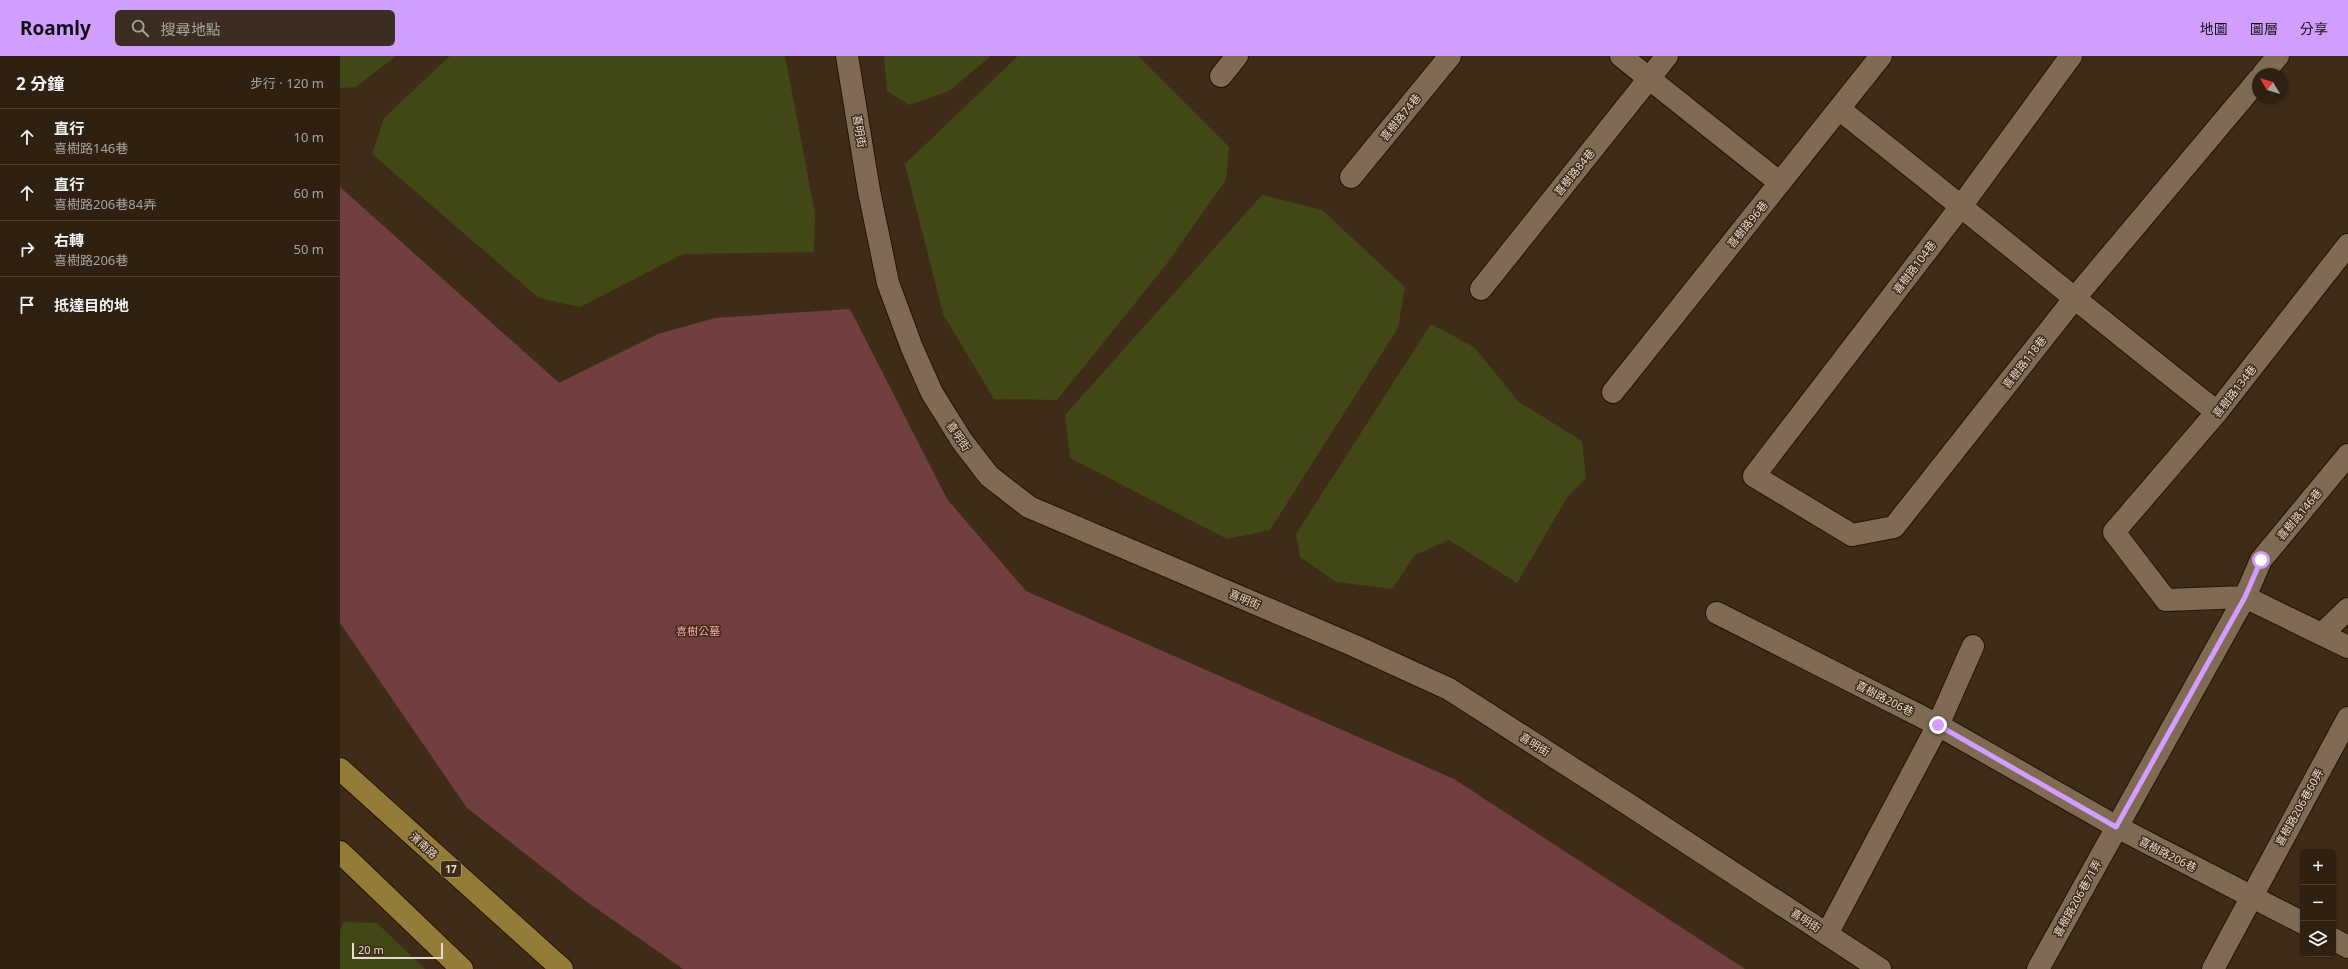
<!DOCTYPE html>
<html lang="zh-TW">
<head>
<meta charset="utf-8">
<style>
  body { margin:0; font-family:"Noto Sans","Noto Sans TC",sans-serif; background:#3b2e20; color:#f1f3f6 }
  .controls { position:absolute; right:12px; bottom:12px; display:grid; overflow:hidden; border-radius:6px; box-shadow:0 1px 3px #0004 }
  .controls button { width:36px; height:36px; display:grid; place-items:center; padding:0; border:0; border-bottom:1px solid #4a3e32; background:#2f2112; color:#f1f3f6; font:20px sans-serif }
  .compass { position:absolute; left:1912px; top:12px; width:36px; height:36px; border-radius:50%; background:#2f2112; box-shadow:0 1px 3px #0004; rotate:308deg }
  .scale { position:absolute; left:12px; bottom:10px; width:91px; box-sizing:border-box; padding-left:4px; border:2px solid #e7dbcf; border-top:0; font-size:11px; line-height:14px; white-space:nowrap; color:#e7dbcf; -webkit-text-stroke:3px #3f2c18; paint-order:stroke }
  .stop { position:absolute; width:12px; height:12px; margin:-9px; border:3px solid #d19dfe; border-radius:50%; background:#fff }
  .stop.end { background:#d19dfe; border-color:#fff; box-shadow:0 1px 4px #0008 }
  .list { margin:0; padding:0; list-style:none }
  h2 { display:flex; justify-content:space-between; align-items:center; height:52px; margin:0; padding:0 16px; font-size:17px }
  h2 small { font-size:13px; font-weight:400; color:#a7a39f }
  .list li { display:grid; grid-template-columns:26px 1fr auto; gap:12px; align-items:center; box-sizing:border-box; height:56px; padding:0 16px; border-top:1px solid #4a3e32 }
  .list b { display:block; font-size:15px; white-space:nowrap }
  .list p { margin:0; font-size:13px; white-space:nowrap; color:#a7a39f }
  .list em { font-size:13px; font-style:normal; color:#a7a39f }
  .icon { flex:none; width:22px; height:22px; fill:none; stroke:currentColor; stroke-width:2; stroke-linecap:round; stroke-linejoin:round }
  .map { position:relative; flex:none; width:2008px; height:913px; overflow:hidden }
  header { display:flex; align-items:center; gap:24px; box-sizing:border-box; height:56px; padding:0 20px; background:#d19dfe; color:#111 }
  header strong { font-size:19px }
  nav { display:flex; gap:22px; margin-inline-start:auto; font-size:14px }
  .search { width:280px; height:36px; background:#3b2e20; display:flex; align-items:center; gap:10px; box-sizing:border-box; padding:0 14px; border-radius:6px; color:#a7a39f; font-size:15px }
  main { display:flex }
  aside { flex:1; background:#2f2112 }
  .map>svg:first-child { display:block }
</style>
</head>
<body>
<header>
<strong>Roamly</strong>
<div class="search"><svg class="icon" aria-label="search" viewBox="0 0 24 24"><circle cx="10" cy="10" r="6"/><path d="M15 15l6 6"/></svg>搜尋地點</div>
<nav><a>地圖</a><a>圖層</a><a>分享</a></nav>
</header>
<main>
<aside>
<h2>2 分鐘<small>步行 · 120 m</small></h2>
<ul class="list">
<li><svg class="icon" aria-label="ahead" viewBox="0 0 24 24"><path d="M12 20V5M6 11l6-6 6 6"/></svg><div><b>直行</b><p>喜樹路146巷</p></div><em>10 m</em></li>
<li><svg class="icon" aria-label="ahead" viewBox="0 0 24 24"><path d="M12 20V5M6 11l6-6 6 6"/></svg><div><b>直行</b><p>喜樹路206巷84弄</p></div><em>60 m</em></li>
<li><svg class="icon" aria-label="right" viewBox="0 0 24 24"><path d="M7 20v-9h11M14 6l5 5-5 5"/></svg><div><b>右轉</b><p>喜樹路206巷</p></div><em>50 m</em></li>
<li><svg class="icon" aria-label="arrive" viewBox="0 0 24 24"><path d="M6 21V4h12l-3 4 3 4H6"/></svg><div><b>抵達目的地</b></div></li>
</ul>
</aside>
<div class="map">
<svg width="2008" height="913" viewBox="0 0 2008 913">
  <rect width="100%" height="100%" fill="#3f2c18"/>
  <path fill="#713f40" d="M 0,131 L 219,327 L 318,278 L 375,262 L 510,253 L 607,443 L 686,535 L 1114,723 L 1405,913 L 343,913 L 243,843 L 127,752 L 0,567 Z"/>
  <path fill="#424815" d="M 0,0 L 56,0 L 16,31 L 0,32 Z
    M 110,0 L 445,0 L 475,157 L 474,196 L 343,198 L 240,251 L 199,242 L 32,98 L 44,62 Z
    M 544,0 L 651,0 L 609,35 L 569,49 L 547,35 Z
    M 678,0 L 798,0 L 889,91 L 886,124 L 825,210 L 717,344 L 654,343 L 603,258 L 565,108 Z
    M 922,139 L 982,154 L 1065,231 L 1058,272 L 930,474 L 887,483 L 730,402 L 725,359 Z
    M 1091,268 L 1134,291 L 1179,346 L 1242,385 L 1246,422 L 1228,440 L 1177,527 L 1109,484 L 1075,499 L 1052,533 L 996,526 L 960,501 L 956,478 Z
    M 4,866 L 37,867 L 85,913 L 0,913 L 0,875 Z"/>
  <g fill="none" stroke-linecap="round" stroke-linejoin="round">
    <g stroke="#251402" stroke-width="24">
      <path id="minor" d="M 507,0 L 529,135 L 548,227 L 572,292 L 592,337 L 622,385 L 649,420 L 689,451 L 1015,590 L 1109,633 L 1288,748 L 1540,913
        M 1281,0 L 1440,127
        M 1731,0 L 1622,149 L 1414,420 L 1512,479 L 1554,471 L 1734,243 L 1918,24
        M 1923,18 L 1938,0
        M 881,20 L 897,0
        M 1499,53 C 1626,153 1750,256 1877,356
        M 1011,121 L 1110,0
        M 2008,189 L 1877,356 L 1774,476 L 1826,544 L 1905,541 L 2008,591
        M 1141,233 L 1327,0
        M 1273,336 L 1541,0
        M 1377,557 L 1598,669 L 1777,771 L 1963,867
        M 1982,578 L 2008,553
        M 1487,878 L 1598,669 L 1633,590
        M 1993,883 L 2008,891
        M 1698,913 L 1905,541 L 1921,504 L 2008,399
        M 1873,913 L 2008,662"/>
    </g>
    <g stroke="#251402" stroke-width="24">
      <path id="major" d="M 0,713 L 222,913
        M 0,796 L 122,913"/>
    </g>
    <use href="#minor" stroke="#7f6a54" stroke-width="22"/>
    <use href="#major" stroke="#957b38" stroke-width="22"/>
  </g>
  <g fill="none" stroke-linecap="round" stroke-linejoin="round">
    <path stroke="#d19dfe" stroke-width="5" d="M 1598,669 L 1776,771 L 1905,541 L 1921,504"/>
  </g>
  <g text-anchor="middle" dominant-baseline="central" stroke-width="3" stroke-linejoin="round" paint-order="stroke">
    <rect fill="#3f2c18" stroke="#b5a698" stroke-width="1" x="101" y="805" width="20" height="16" rx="3"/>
    <g font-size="10" font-weight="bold" fill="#e7dbcf">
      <text x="111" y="813">17</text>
    </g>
    <g font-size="11" fill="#e7dbcf" stroke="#3f2c18">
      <text transform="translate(1060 61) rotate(-51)">喜樹路74巷</text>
      <text transform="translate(520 75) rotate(81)">喜明街</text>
      <text transform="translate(1234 116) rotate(-51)">喜樹路84巷</text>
      <text transform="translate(1407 168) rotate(-51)">喜樹路96巷</text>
      <text transform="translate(1574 211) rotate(-53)">喜樹路104巷</text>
      <text transform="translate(1684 306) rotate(-52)">喜樹路118巷</text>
      <text transform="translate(1894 335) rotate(-52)">喜樹路134巷</text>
      <text transform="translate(619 380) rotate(56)">喜明街</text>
      <text transform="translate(1959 458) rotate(-50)">喜樹路146巷</text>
      <text transform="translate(905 543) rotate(23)">喜明街</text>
      <text transform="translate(1545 642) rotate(27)">喜樹路206巷</text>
      <text transform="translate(1195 688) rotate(32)">喜明街</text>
      <text transform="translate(1959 751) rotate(-61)">喜樹路206巷60弄</text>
      <text transform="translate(84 789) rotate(42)">濱南路</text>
      <text transform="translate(1828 798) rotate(27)">喜樹路206巷</text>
      <text transform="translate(1737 842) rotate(-61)">喜樹路206巷71弄</text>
      <text transform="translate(1466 864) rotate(33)">喜明街</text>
    </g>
    <g font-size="11" fill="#fda7a7" stroke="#3f2c18">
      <text x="358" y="574">喜樹公墓</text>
    </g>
  </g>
</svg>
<div class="controls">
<button>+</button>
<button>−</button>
<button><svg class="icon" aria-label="layers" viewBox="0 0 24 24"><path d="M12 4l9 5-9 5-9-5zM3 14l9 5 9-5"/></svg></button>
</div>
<svg class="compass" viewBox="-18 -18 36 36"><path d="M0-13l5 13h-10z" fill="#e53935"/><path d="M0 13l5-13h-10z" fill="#a7a39f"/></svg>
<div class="scale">20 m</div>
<div class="stop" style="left:1921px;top:504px"></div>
<div class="stop end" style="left:1598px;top:669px"></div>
</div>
</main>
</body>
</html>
